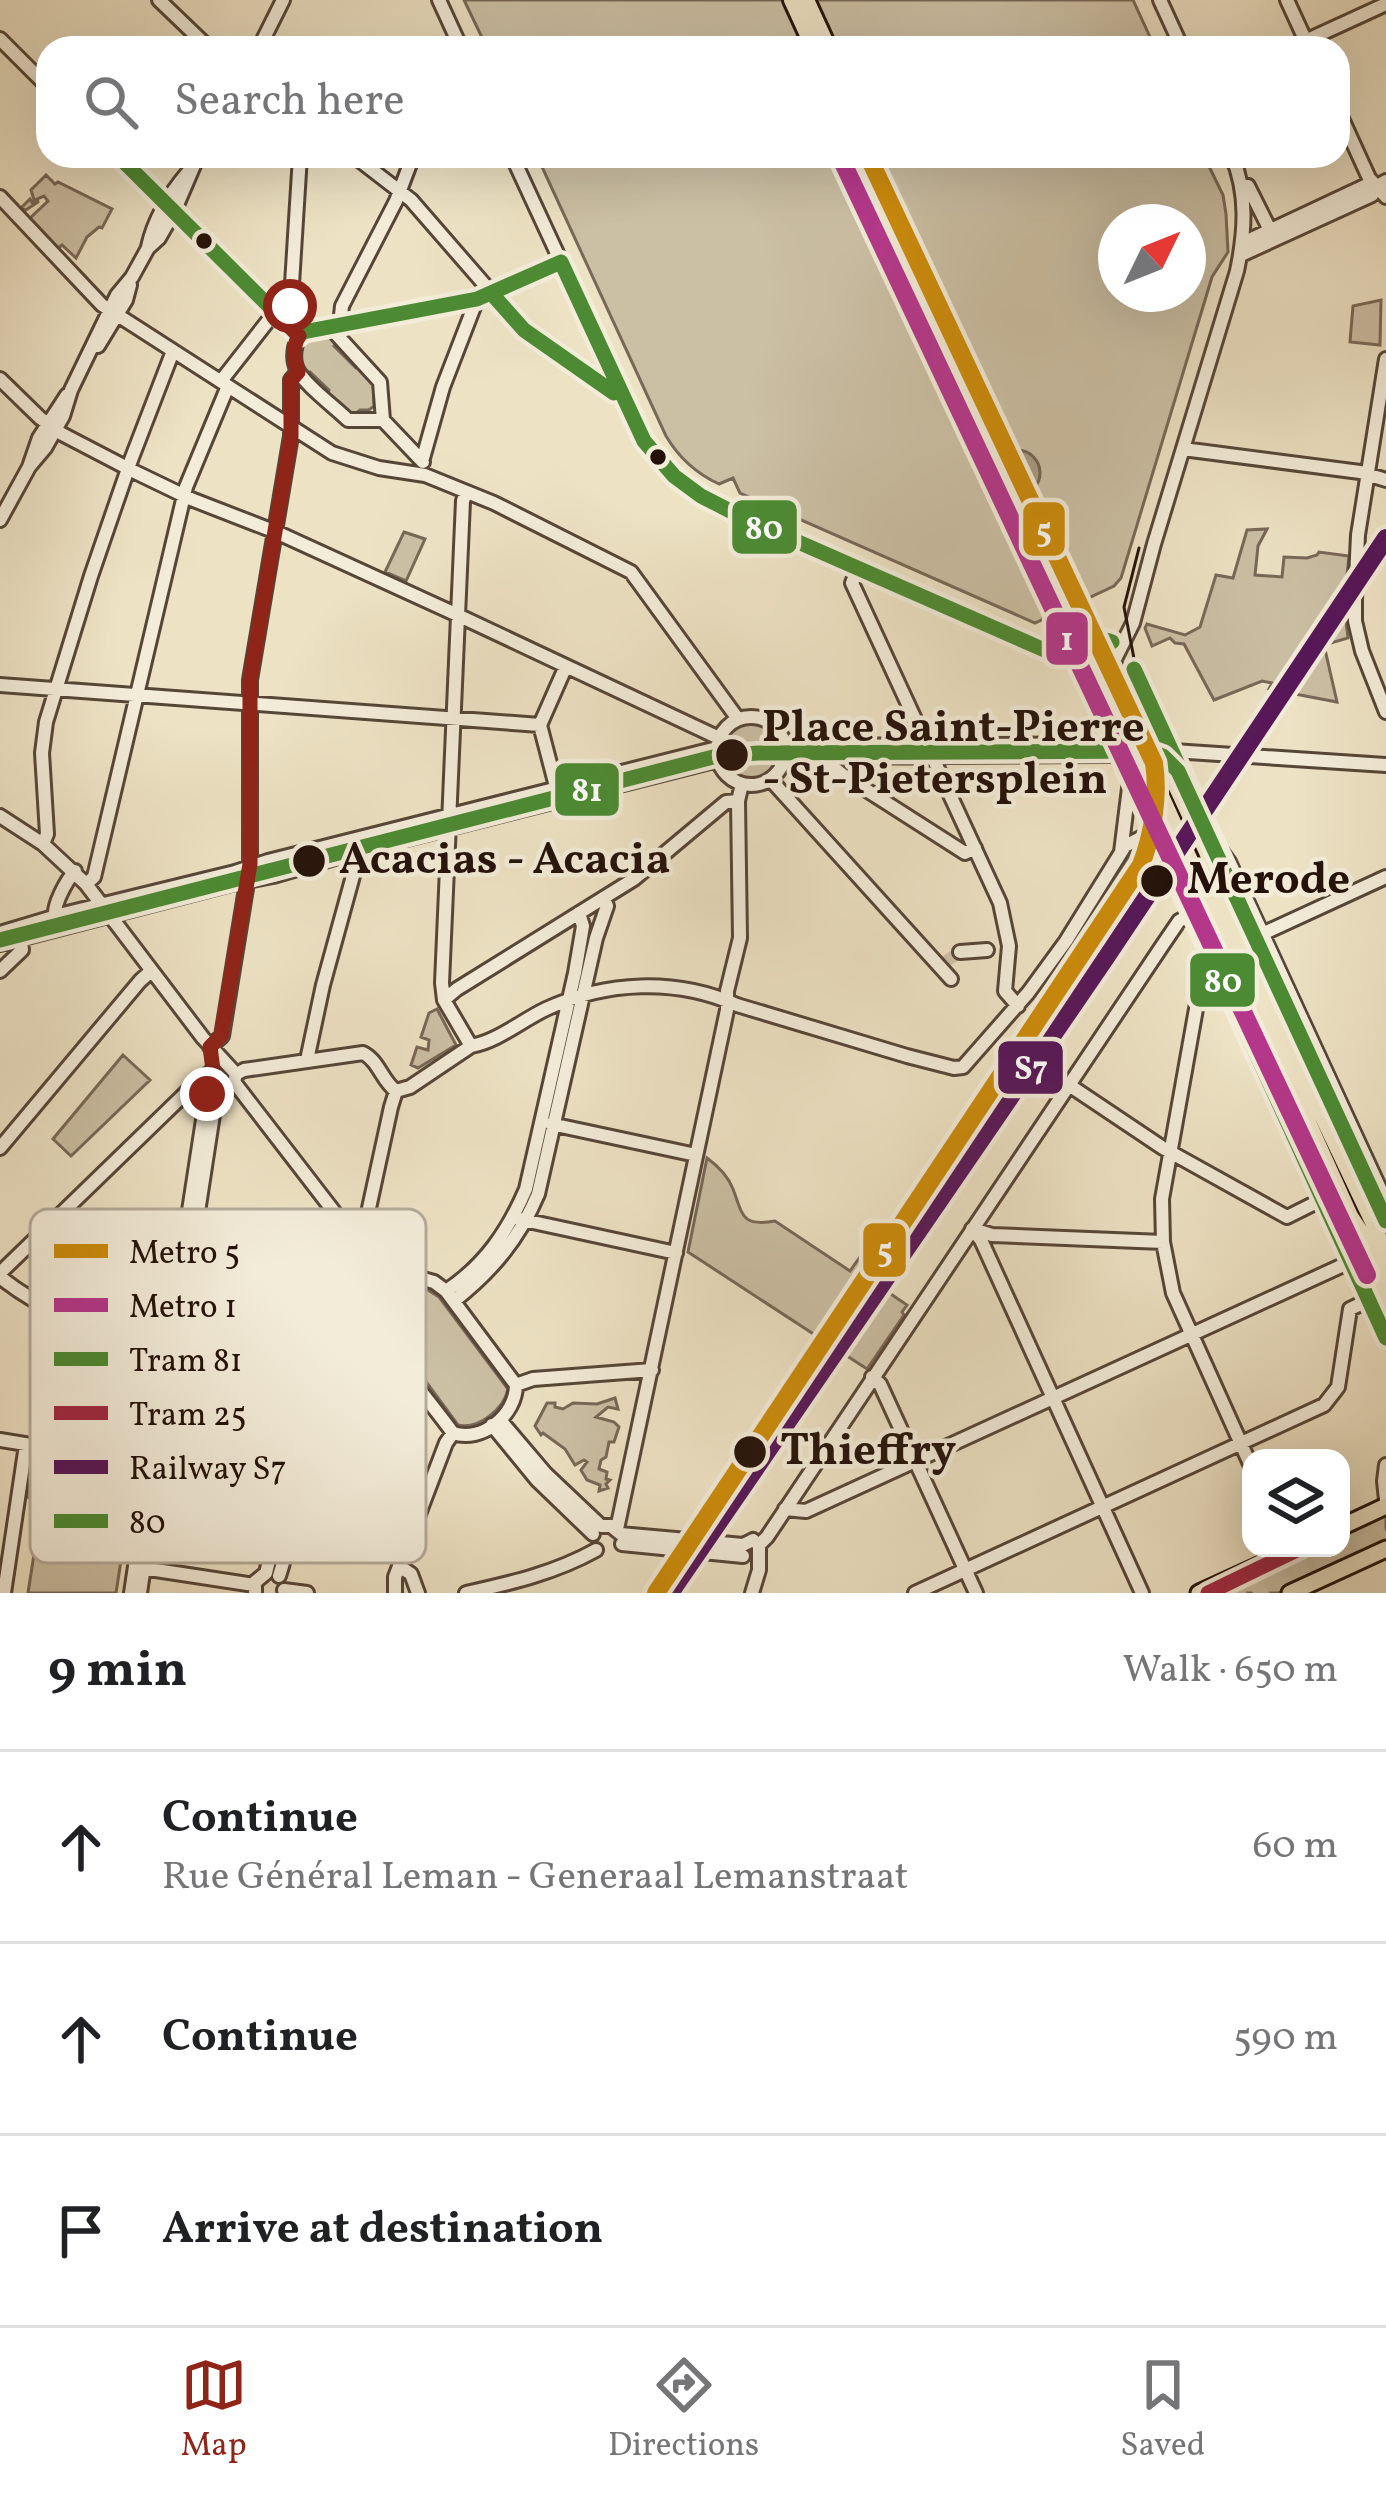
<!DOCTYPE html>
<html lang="en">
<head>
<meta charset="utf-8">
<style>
  body { margin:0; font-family:Vollkorn,serif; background:#f2f2f2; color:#202124 }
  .controls { position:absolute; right:36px; bottom:36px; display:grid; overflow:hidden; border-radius:24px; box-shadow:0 12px 48px #0002 }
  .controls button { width:108px; height:108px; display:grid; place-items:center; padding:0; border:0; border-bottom:3px solid #e0e0e0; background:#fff; color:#202124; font:60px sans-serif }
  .compass { position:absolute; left:1098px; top:204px; width:108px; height:108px; border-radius:50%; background:#fff; box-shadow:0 12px 48px #0002; rotate:47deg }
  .stop { position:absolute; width:36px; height:36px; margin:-27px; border:9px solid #8f2418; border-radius:50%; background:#fff }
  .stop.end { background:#8f2418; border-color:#fff; box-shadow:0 3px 12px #0008 }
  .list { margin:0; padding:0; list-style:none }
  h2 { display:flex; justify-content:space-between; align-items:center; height:156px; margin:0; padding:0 48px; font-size:51px }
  h2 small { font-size:39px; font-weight:400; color:#757577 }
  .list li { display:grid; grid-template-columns:78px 1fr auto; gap:36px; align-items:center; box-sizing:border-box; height:192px; padding:0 48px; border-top:3px solid #e0e0e0 }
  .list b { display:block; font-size:45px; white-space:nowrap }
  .list p { margin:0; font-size:39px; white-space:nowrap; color:#757577 }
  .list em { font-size:39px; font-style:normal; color:#757577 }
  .icon { flex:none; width:66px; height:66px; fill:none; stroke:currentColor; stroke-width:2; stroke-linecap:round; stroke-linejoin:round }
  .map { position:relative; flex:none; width:1386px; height:1593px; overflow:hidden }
  .search { position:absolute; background:#fff; box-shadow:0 12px 48px #0002; left:36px; right:36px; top:36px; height:132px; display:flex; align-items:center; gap:30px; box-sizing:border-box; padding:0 42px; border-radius:36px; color:#757577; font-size:45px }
  .sheet { height:732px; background:#fff }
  nav { display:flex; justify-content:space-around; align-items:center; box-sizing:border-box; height:168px; border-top:3px solid #e0e0e0; background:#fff; font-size:33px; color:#757577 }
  nav a { display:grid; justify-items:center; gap:6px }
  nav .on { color:#8f2418 }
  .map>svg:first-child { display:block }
</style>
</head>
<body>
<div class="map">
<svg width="1386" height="1593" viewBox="0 0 1386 1593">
  <rect width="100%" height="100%" fill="#ede2c4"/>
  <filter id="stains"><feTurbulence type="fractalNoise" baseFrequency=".00167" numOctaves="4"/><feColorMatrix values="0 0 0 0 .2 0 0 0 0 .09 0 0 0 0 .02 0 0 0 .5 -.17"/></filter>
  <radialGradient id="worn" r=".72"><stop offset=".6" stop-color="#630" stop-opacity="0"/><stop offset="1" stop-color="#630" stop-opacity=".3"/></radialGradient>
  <path fill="#cbbfa4" stroke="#786857" stroke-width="3" fill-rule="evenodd" d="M 464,0 L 785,0 L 807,48 L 487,48 Z
    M 812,0 L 1133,0 L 1155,48 L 831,48 Z
    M 537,156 L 1204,156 L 1223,195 L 1226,214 L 1228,252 L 1212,277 L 1121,578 L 1114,586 L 1035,623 L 740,493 L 733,478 L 719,484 C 695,473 679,458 666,436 ZM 1116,222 L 1188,222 L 1188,294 L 1116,294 Z
    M 46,175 L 55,184 L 58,182 L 112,209 L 102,228 L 99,227 L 87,237 L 76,258 L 62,245 L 57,249 L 28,220 L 48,201 L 44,196 L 37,199 L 38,202 L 26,210 L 22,209 L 21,212 L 19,210 L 30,199 L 33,204 L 35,203 L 31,190 Z
    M 1381,300 L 1380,345 L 1350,342 L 1353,306 Z
    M 331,331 L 337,342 L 334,346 L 356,368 L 360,366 L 374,378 L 374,406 L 369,410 L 360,410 L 352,417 L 327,394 L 329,390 L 310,372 L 305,374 L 299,368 C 298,340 305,335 331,331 Z
    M 1267,529 L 1258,546 L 1255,575 L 1282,577 L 1284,557 L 1307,558 L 1317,555 L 1319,552 L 1349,556 L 1344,604 L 1348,638 L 1324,645 L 1337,702 L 1269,689 L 1272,683 L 1262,681 L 1214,700 L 1184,644 L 1175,643 L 1170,638 L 1152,646 L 1145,628 L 1147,624 L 1185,635 L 1200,627 L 1216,575 L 1233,578 L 1247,530 Z
    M 404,532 L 425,539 L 406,581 L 385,572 Z
    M721 751a30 30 0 1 1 60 0a30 30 0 1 1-60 0Z
    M 1143,846 L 1154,852 L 1160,866 L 1141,880 L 1133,879 L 1131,885 L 1136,888 L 1121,910 L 1113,905 L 1120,892 L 1115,889 L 1107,900 L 1105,898 L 1133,851 Z
    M 437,1009 L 456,1045 L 418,1068 L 411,1065 L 417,1047 L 428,1050 L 429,1040 L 421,1037 L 429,1013 Z
    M 123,1055 L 150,1080 L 71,1156 L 53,1139 Z
    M 707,1158 C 718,1166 728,1176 733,1189 C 743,1215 741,1227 775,1221 L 850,1271 L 883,1224 L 898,1235 L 869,1279 L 907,1305 L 902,1312 L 904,1315 L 867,1369 L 688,1252 Z
    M 407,1287 L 423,1287 L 439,1297 L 508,1389 C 504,1409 478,1430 458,1425 L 387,1329 C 382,1310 387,1293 407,1287 Z
    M 615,1398 L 618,1409 L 608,1407 L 596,1417 L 614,1422 L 619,1427 L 614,1442 L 609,1442 L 606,1457 L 601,1460 L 599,1469 L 607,1472 L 606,1479 L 610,1480 L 606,1484 L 608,1488 L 599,1491 L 600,1485 L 587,1480 L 581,1470 L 587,1462 L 584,1460 L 575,1465 L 565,1449 L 543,1433 L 541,1435 L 535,1426 L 547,1403 L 555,1403 L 555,1407 L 563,1409 L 573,1403 L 597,1404 Z
    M 41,1470 C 71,1475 93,1480 126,1487 L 121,1495 L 137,1497 L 134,1515 L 118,1512 L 121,1495 L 54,1485 L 51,1499 L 44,1498 L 43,1501 L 27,1497 L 29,1480 L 46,1483 L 47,1479 L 42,1478 Z
    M 41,1509 L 127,1522 L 116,1593 L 28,1593 Z
    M 1386,1511 L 1386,1545 L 1278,1593 L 1214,1593 L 1308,1548 L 1341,1548 L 1341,1532 Z"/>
  <path fill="#a99b85" stroke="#746454" stroke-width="3" d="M994 473a23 23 0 1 1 46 0a23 23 0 1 1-46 0Z"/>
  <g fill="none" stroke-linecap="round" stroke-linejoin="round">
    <path stroke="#cfc3a8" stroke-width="12" stroke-dasharray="12 6" stroke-linecap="butt" d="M 945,962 L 960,952"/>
    <path stroke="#cfc3a8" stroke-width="15" stroke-dasharray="15 8" stroke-linecap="butt" d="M 1230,1593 L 1261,1579
      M 1253,1593 L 1386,1532"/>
    <path stroke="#cfc3a8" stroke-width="16" stroke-dasharray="16 8" stroke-linecap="butt" d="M 864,156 L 1107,678
      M 877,156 L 906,217"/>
    <g stroke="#564638" stroke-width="18">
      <path id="minor" d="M 159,0 L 209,48
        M 439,0 L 461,48
        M 1160,0 L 1182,48
        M 1287,0 L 1309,48
        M 0,39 L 48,87
        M 259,48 L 283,0
        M 1290,48 L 1386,4
        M 1338,110 L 1369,178 L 1386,197
        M 118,156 L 299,336
        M 354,156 L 411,200 L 524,330 L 614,393 L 620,391
        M 512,156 L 644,441 C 670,480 707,499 748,520 L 1049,652 L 1072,658 L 1085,655
        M 1241,185 L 1248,186 L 1270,230
        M 0,197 L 102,305 L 332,453 L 379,468 L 425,475 L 494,503 L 631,572 L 738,719
        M 1243,243 L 1367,185 L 1377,186
        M 148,247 C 154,219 171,192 189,171
        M 1241,255 L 1372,195 L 1377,186 L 1386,181
        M 279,316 L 291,300 L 300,156
        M 340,325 L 342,306 L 396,201 L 413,156
        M 334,326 L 337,335 L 380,382 L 383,420
        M 299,336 L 303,332 L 477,299 L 561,262
        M 299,336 C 295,345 292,356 296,367 C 302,383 335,407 348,420 L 383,420
        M 98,346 L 126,300 L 130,285
        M 1386,359 L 1358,535 L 1355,600 L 1355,621 L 1362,651 L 1386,712
        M 0,379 L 40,418 L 62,434 L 135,472 L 191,499 L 276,532 L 451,612 L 719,738
        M 221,381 L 275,312
        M 383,420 L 423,462
        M 1183,449 L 1360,472 L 1386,480
        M 423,458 L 443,387 L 477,299
        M 29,467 L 45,448 L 63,416 L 71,390 L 117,295 L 132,277 L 148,248 L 159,238 L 174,212 L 198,156
        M 0,520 L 29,467 L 39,438 L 67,395
        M 858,568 L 852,583 L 1000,903 L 1009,946 L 1005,991 L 1018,1006
        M 1112,642 C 1088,628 1073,656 1098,668 C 1110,698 1133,731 1124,764 L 1386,1338
        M 1114,661 L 1147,731 L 1158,747
        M 1098,668 L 1107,667 L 1114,661 L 1133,623 L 1154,544 L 1237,271 C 1245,232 1248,194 1232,156
        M 0,685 L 540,725
        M717 751a34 34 0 1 1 68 0a34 34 0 1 1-68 0Z
        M 784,746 L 1138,744 L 1161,747
        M 830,753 L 834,768 L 843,775 L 965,853 L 975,848
        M 785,757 L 1103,755 L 1173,751 L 1386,765
        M 770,779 L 951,979
        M 558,794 L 540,725 L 566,666
        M 0,816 L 43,844 L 86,884 L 203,1038 L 236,1074 L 234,1082 L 389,1283
        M 1201,839 L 1216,844 L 1229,862 L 1386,1202
        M 43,844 L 47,834 L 42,753 L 46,722 L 91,576 L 131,460 L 173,351
        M 1121,852 L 1130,780
        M 86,884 L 94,877 L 186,487 L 228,386
        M 55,917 C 53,905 66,881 75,871
        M 0,933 L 63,914 L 235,872 L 268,861 L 717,748
        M 1262,934 L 1386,877
        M 0,944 L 235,883 L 273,876 L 355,852 L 718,760
        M 960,952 L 987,950
        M 1217,969 L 1201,981 L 1162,1199 L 1163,1242 L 1173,1293 L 1251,1466
        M 0,971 L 22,950 L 20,934
        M 444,1000 L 457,989 L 634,879 L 726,802 L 738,801
        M 471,1046 C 498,1041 521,1021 546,1009 C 606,981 676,978 737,1005 L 907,1056 L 954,1068 L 963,1067 L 1028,993 L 1066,941 L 1125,846 L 1154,831
        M 210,1047 L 222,1036 L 250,864 L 250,680 L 291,436 L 291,380 L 298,372
        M 307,1060 L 323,985 L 356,865 L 354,849
        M 236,1074 L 244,1070 L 363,1053 C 379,1061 382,1081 396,1091
        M 1069,1085 L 1163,1148 L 1287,1217 L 1323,1199
        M 396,1091 L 410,1087 L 471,1046 L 444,1000 L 442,983 L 463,501 L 466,492
        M 551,1124 L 696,1155
        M 0,1148 L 140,981 L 151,971
        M 59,1216 L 173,1277 L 187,1282
        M 519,1219 L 676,1253
        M 972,1229 L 981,1240 L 1142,1593
        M 973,1229 L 992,1235 L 1163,1242
        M 352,1233 L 366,1222 L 391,1107 L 396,1091
        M 0,1273 L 194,1085 L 211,1072
        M 0,1277 C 50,1317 96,1328 156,1347
        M 416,1277 L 434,1282 L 446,1291 L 516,1385 C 516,1415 482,1443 453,1433 C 436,1410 418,1388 401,1366 C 394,1356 384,1346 379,1335 C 365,1303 383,1279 416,1277 Z
        M 446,1291 C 485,1265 508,1231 526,1189 L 575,973 L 583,926 L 579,913
        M 454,1301 C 492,1271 519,1239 538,1194 L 596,938 L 607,906 L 603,898
        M 170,1334 L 207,1094 L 214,1077
        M156 1351a17 17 0 1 1 34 0a17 17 0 1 1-34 0Z
        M 179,1336 L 216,1095 L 221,1084
        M 189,1354 L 241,1369 L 251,1375 L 330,1401
        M 872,1377 L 880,1384 L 976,1593
        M 516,1385 L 533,1379 L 652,1370
        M 500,1420 L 545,1473 L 601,1526
        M 492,1425 L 537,1480 L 593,1534
        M 0,1440 L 301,1489
        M 63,1451 L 84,1325
        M 1386,1465 L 1384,1481 L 1386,1500
        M 785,1509 L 806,1511 L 1352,1261
        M 601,1526 L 611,1526 L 621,1534 L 631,1535 L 743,1545 L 753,1540 L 759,1545
        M 617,1529 L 727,1010 L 727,991 L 740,938 L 738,801 L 742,784
        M 622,1544 L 743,1556
        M 759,1545 L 767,1537 L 1162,946 L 1179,921 L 1192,914
        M 399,1566 L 411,1574 L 418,1593
        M 136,1567 L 254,1585
        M 279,1576 C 301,1509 303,1437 353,1382 C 364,1371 378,1361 390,1352
        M 284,1590 L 307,1593
        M 4,1593 L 26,1445
        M 131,1593 L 165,1366
        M 140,1593 L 174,1368
        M 255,1593 L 255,1582 L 266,1573 C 282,1510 289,1438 332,1385 C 346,1367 364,1354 381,1339
        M 395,1593 L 395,1577 L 446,1443 L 453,1433
        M 466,1593 C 511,1583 555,1573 596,1550
        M 752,1593 L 759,1570 L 759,1545
        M 915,1593 L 1324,1405 L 1338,1387 L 1350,1309 L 1369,1300"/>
    </g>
    <g stroke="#24120a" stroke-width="21">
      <path id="major" d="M 1341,1527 L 1386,1506
        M 1199,1593 L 1298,1548
        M 1290,1593 L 1386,1549"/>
    </g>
    <g stroke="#24120a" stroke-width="22">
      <path id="highway" d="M 792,0 L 814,48
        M 806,0 L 828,48
        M 1161,753 L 1207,852 L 1224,894
        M 1126,754 L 1137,763 L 1146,783
        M 1148,767 L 1350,1216 L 1372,1250 L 1386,1281
        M 1212,884 L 1374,1224 L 1385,1258
        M 1373,1273 L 1386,1302"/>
    </g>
    <use href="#minor" stroke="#f3ecd9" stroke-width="12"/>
    <use href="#major" stroke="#ede2c4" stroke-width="15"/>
    <use href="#highway" stroke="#ede2c4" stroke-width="16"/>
    <path stroke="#24120a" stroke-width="3" d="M 1139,548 L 1124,607 L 1137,674 L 1184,774
      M 1027,749 L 1059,753
      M 1379,1196 L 1386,1218"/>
    <g stroke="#f3ecd9" stroke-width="24">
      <path id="bus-1" d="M 118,156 L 299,336
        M 561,262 L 644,441 L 674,476 L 701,496 L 748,520 L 1049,652 L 1072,658 L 1085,655
        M 492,294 L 524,330 L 614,393 L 620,391
        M 299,336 L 303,332 L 477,299 L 561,262
        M 1112,642 C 1100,637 1089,637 1085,651 C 1087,657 1092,662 1096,667 C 1114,688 1128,737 1124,764 L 1386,1338
        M 1134,669 L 1386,1216"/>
    </g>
    <use href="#bus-1" stroke="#4c8b33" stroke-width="15"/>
    <g stroke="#f3ecd9" stroke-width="27">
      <path id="rail-1" d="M 670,1593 L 1105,959 L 1386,538"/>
    </g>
    <use href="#rail-1" stroke="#571759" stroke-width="18"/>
    <g stroke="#f3ecd9" stroke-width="24">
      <path id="tram-1" d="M 0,940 L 717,756 L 758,753 L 1149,751 L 1163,756 L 1178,771 L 1386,1221"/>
    </g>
    <g stroke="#f3ecd9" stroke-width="24">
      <path id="tram-2" d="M 1208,1593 L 1301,1548"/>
    </g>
    <use href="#tram-1" stroke="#4c8b33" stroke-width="15"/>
    <use href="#tram-2" stroke="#a12944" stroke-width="15"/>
    <g stroke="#f3ecd9" stroke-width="27">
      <path id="metro-1" d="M 656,1593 L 1141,865 C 1153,834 1159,795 1154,763 C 1060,560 962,359 868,156"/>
    </g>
    <g stroke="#f3ecd9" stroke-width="27">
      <path id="metro-2" d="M 844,165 L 1367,1275"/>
    </g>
    <use href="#metro-1" stroke="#cc8b0b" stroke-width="18"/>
    <use href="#metro-2" stroke="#b5378c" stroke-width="18"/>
  </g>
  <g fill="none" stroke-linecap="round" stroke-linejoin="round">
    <path stroke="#8f2418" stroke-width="15" d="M 207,1094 L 214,1077 L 210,1047 L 221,1036 L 250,864 L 250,680 L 291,436 L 291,380 L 298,372 C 294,362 292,346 299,336 L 279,316 L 290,306"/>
  </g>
  <g fill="#24120a" stroke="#f3ecd9" stroke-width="4.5">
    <circle cx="204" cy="241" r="10"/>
    <circle cx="658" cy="457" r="10"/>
    <circle cx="732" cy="755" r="18"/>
    <circle cx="309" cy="861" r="18"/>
    <circle cx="1157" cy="881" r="18"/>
    <circle cx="750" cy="1452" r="18"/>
  </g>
  <g text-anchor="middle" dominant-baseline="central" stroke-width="9" stroke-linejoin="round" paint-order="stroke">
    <g font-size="45" font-weight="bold" fill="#24120a" stroke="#f3ecd9" text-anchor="start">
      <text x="762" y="729">Place Saint-Pierre<tspan x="762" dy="52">- St-Pietersplein</tspan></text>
      <text x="339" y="861">Acacias - Acacia</text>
      <text x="1187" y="881">Merode</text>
      <text x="780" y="1452">Thieffry</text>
    </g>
  </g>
  <rect x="30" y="1209" width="396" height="354" rx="18" fill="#f3ecd9" stroke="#b5ab9b" stroke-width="3"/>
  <rect x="54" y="1244" width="54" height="14" fill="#cc8b0b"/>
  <rect x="54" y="1298" width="54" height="14" fill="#b5378c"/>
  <rect x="54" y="1352" width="54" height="14" fill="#4c8b33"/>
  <rect x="54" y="1406" width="54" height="14" fill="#a12944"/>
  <rect x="54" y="1460" width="54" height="14" fill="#571759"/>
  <rect x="54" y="1514" width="54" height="14" fill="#4c8b33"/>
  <g font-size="33" fill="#24120a">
    <text x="129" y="1263">Metro 5</text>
    <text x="129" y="1317">Metro 1</text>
    <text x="129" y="1371">Tram 81</text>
    <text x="129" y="1425">Tram 25</text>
    <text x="129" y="1479">Railway S7</text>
    <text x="129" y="1533">80</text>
  </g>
  <g stroke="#f3ecd9" stroke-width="4.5">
    <rect x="730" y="498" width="69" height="58" rx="12" fill="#4c8b33"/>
    <rect x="1021" y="500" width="46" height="58" rx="12" fill="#cc8b0b"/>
    <rect x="1044" y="610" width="46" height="57" rx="12" fill="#b5378c"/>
    <rect x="553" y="761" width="68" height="57" rx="12" fill="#4c8b33"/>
    <rect x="1188" y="951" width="69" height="58" rx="12" fill="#4c8b33"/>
    <rect x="996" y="1039" width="69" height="57" rx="12" fill="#571759"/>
    <rect x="861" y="1221" width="47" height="58" rx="12" fill="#cc8b0b"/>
  </g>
  <g font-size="33" text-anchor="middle" font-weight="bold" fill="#fff">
    <text x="764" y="539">80</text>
    <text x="1044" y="541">5</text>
    <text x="1067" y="650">1</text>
    <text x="587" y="801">81</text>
    <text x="1223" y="992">80</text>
    <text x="1031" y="1079">S7</text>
    <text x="885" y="1261">5</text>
  </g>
  <rect width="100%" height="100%" filter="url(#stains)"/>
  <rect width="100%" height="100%" fill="url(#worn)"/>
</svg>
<div class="controls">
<button><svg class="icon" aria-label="layers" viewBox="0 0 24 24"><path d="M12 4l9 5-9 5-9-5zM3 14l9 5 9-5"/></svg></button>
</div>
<svg class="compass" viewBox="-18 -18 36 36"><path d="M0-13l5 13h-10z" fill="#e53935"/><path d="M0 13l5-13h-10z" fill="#757577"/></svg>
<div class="stop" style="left:290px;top:306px"></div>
<div class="stop end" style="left:207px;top:1094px"></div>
<div class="search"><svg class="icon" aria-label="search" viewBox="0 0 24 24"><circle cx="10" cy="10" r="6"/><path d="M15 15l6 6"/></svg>Search here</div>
</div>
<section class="sheet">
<h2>9 min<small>Walk · 650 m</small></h2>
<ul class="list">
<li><svg class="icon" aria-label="ahead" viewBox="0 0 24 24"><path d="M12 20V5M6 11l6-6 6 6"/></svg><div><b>Continue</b><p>Rue Général Leman - Generaal Lemanstraat</p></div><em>60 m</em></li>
<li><svg class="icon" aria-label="ahead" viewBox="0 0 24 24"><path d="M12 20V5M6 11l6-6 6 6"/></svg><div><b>Continue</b></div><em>590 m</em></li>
<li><svg class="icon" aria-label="arrive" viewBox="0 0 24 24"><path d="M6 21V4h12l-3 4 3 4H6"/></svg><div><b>Arrive at destination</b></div></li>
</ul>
</section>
<nav>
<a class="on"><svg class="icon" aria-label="map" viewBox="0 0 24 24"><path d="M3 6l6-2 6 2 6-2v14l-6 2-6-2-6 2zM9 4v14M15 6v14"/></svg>Map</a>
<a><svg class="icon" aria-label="directions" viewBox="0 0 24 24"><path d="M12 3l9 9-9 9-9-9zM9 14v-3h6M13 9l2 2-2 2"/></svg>Directions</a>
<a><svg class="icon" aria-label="saved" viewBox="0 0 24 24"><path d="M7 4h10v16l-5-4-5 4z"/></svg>Saved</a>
</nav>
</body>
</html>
